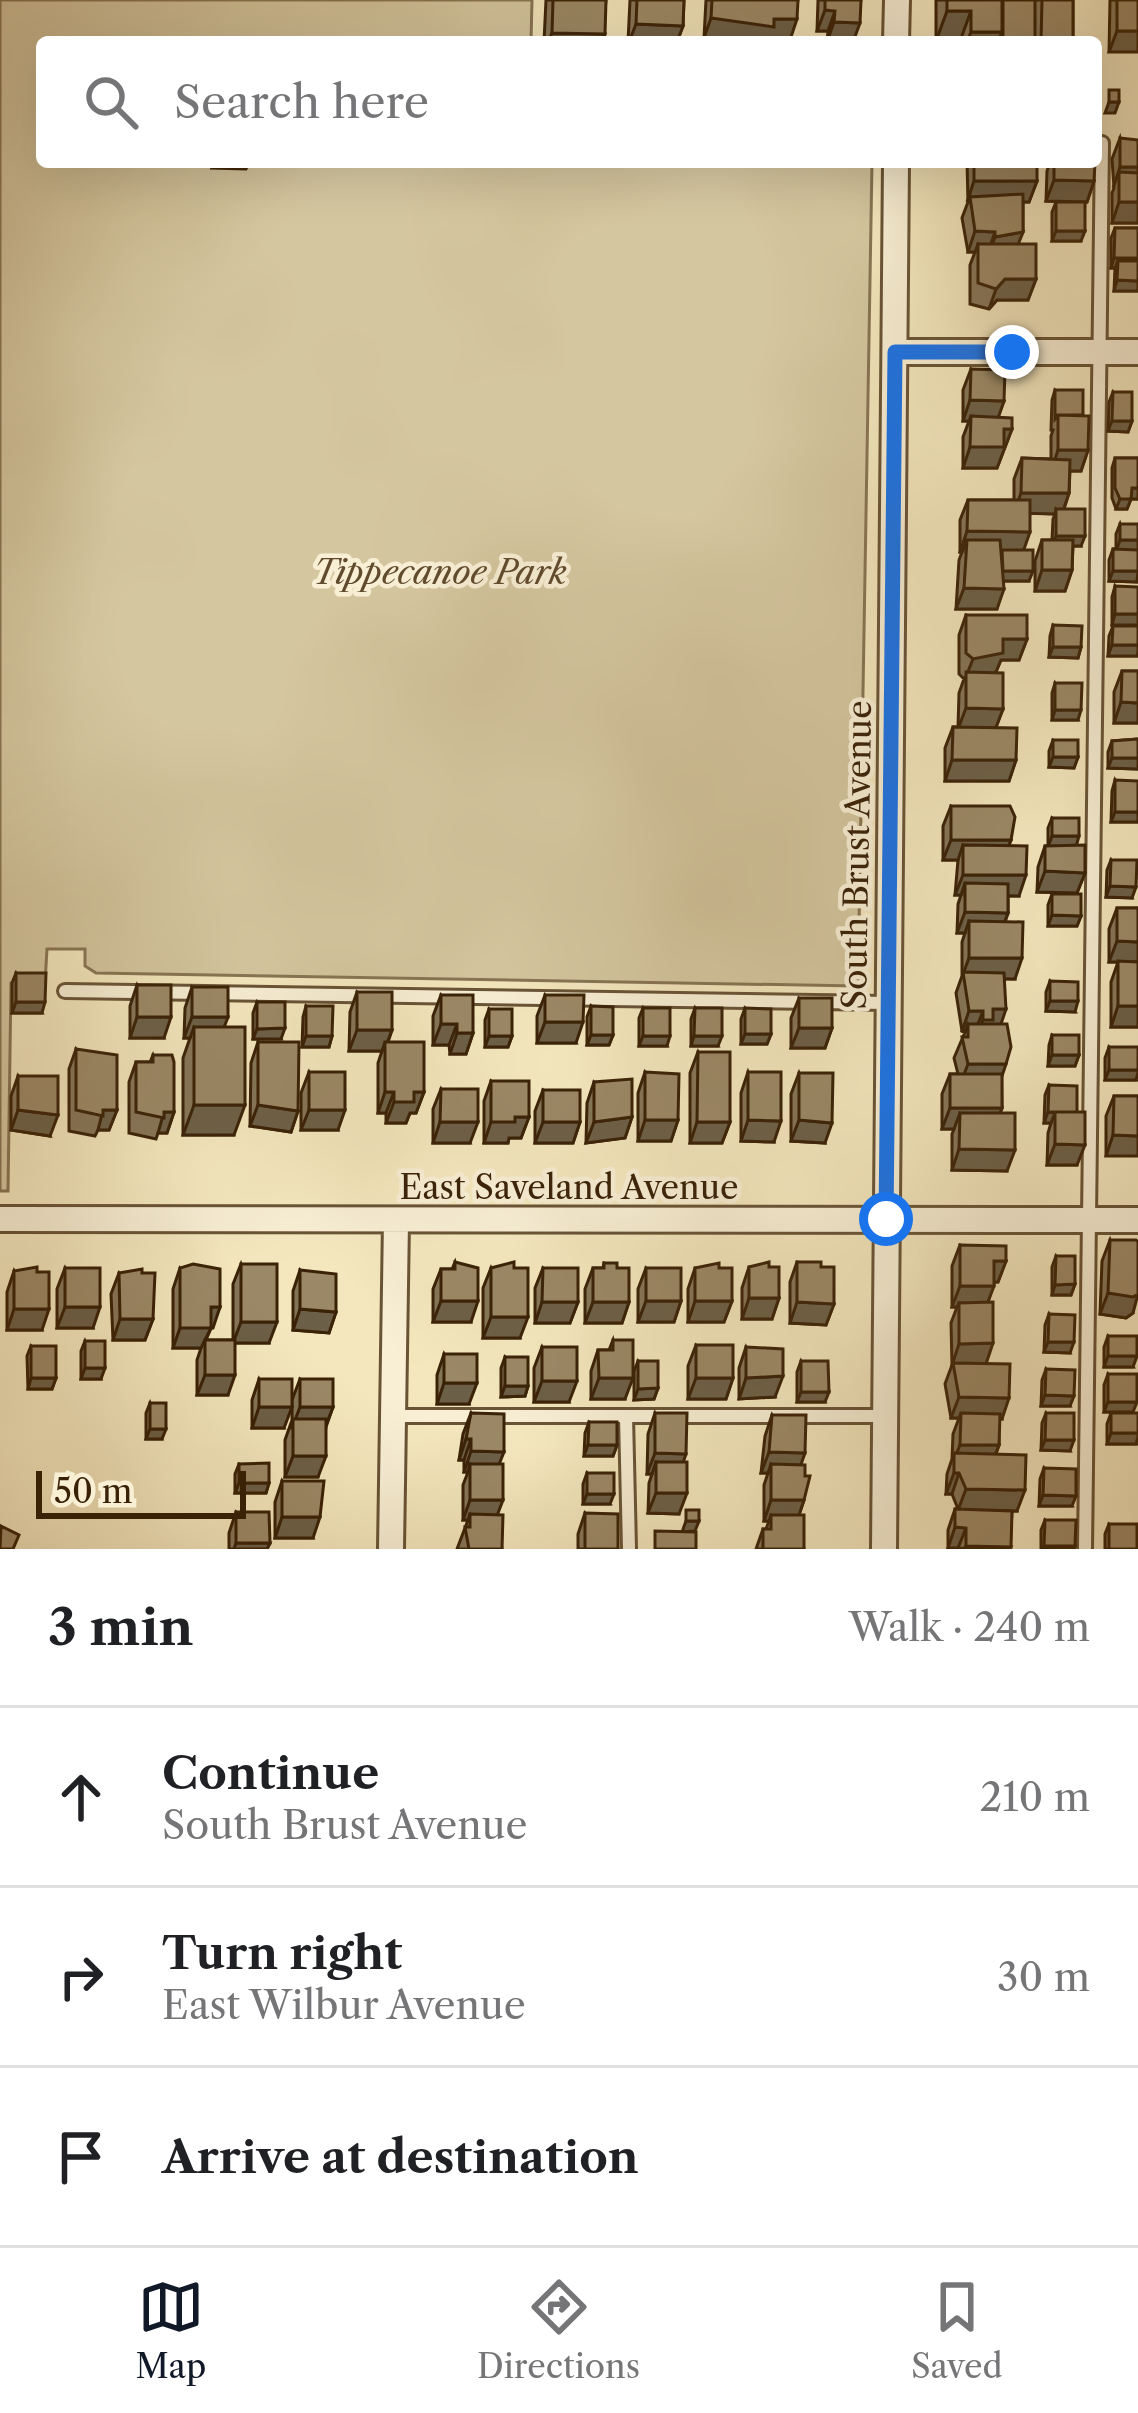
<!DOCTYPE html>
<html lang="en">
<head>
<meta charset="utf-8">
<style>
  body { margin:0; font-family:"Libre Caslon Text",serif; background:#f2f2f2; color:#202124 }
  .scale { position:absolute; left:36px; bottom:30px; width:210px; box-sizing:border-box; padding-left:12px; border:6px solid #3a2207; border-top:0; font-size:33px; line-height:42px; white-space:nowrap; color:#3a2207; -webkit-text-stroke:9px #f8efd5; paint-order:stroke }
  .stop { position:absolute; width:36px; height:36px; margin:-27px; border:9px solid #1a73e8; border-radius:50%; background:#fff }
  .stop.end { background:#1a73e8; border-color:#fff; box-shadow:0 3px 12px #0008 }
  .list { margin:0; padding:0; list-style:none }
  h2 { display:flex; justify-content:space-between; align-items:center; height:156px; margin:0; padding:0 48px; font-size:51px }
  h2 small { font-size:39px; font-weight:400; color:#757577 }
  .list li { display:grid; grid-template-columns:78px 1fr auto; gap:36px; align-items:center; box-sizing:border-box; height:180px; padding:0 48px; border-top:3px solid #e0e0e0 }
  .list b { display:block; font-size:45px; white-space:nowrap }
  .list p { margin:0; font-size:39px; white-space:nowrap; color:#757577 }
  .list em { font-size:39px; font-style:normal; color:#757577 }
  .icon { flex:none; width:66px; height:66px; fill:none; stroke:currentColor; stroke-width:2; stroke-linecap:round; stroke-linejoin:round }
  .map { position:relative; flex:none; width:1138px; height:1549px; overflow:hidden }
  .search { position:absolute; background:#fff; box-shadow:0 12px 48px #0002; left:36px; right:36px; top:36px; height:132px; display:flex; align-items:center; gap:30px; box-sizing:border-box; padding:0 42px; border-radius:12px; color:#757577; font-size:45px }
  .sheet { height:696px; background:#fff }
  nav { display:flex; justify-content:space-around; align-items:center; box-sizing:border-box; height:168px; border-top:3px solid #e0e0e0; background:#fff; font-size:33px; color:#757577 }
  nav a { display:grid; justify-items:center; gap:6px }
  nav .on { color:#111827 }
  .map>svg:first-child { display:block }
</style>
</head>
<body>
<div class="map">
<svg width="1138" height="1549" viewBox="0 0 1138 1549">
  <rect width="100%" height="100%" fill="#f4e7be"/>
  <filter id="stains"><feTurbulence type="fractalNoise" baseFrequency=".00167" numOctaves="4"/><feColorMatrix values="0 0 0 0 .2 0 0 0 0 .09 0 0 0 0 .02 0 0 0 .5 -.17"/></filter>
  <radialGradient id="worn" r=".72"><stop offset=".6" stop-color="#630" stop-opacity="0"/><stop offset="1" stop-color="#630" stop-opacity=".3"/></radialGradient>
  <path fill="#d4c69f" stroke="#877453" stroke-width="3" d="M 0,0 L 532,0 L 531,42 L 42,42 L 42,162 L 872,162 L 858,986 L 96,973 L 85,966 L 85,949 L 47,949 L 45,983 L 11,983 L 8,1191 L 0,1191 Z"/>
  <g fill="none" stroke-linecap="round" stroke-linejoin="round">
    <g stroke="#685335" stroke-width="18">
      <path id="lane" d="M 65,991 L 888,1003
        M 394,1416 L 885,1416
        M 626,1416 L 629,1549
        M 1085,1549 L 1102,143"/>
    </g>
    <g stroke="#685335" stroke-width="30">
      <path id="street" d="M 896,42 L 897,0
        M 895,352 L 1138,352
        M 0,1219 L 1138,1220
        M 391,1549 L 396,1221
        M 884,1549 L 896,162"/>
    </g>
    <use href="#lane" stroke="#f8efd5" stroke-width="12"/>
    <use href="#street" stroke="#f8efd5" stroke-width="24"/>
  </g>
  <path fill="#857558" stroke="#3a2207" stroke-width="3" d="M 546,0 L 606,0 L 602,42 L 544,42 Z
    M 630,0 L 684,0 L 683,26 L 677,42 L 628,42 Z
    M 706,0 L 798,0 L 790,40 L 729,42 L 704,38 Z
    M 818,0 L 861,0 L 853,42 L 827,42 L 828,31 L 817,31 Z
    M 936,0 L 1073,0 L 1073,42 L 936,41 Z
    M 1110,0 L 1138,0 L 1109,52 Z
    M 1120,138 L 1138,223 L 1112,223 L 1112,193 L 1114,188 L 1112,159 Z
    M 967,162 L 1025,162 L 1037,181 L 1029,202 L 1023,202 L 1023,232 L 1018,244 L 1036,279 L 1028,300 L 997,300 L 989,309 L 970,304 L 970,265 L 975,252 L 968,252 L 962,218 L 968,202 Z
    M 1050,162 L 1054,162 L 1094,181 L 1087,202 L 1085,202 L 1081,241 L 1052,241 L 1052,212 L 1056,202 L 1076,202 L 1046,201 L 1047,171 Z
    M 1115,228 L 1138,228 L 1138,291 L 1114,291 L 1115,268 L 1111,268 L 1111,238 Z
    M 971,369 L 1004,401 L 998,417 L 1012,429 L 997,468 L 963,468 L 963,437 L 969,421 L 963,421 L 963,390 Z
    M 1055,390 L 1083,415 L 1088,450 L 1081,471 L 1070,471 L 1069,493 L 1064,509 L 1081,546 L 1073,546 L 1072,570 L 1065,591 L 1035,591 L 1035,561 L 1042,540 L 1052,540 L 1053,519 L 1055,514 L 1030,513 L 1024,550 L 1029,581 L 1004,581 L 997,609 L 956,609 L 959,560 L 962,552 L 960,552 L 960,520 L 968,500 L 1014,500 L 1014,479 L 1022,458 L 1051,459 L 1051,436 L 1053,430 L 1051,430 L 1052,400 Z
    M 1113,392 L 1132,421 L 1128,432 L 1108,431 L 1109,402 Z
    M 1115,458 L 1138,458 L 1138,499 L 1131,499 L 1127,509 L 1116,509 L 1112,498 L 1112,468 Z
    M 1120,524 L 1137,582 L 1109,581 L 1109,560 L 1113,549 L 1116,549 L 1116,534 Z
    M 1115,586 L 1138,625 L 1112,625 L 1112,597 Z
    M 966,615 L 1027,639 L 1019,660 L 1001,660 L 996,672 L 1003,709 L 996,727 L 1016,760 L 1009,781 L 945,781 L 945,748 L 953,727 L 958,727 L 959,693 L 964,679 L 959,674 L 959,635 Z
    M 1053,625 L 1081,647 L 1078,658 L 1049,657 L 1050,636 Z
    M 1113,626 L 1137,656 L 1108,656 L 1109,636 Z
    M 1122,671 L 1138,671 L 1138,723 L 1114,723 L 1114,692 Z
    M 1055,683 L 1078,720 L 1052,720 L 1052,693 Z
    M 1138,739 L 1138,769 L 1108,768 L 1108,752 L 1112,741 Z
    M 1053,740 L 1078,757 L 1074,768 L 1049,767 L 1049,751 Z
    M 1115,780 L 1138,822 L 1111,822 L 1112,791 Z
    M 951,806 L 1011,840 L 1009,845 L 1019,896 L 1008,896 L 1008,913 L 1005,922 L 1015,979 L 1004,979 L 1001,1024 L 1002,1108 L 1000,1113 L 1007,1171 L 952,1170 L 952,1134 L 954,1129 L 942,1129 L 942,1094 L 950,1074 L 958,1074 L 954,1058 L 965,1032 L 962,1031 L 956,993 L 962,976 L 962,942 L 965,933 L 957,933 L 958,904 L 961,895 L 955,895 L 958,860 L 943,860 L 943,826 Z
    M 1052,818 L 1076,845 L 1085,873 L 1077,893 L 1037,892 L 1038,867 L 1045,846 L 1048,846 L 1048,828 Z
    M 1111,860 L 1132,898 L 1106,897 L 1107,870 Z
    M 1052,894 L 1081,916 L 1077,926 L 1048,926 L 1048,905 Z
    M 1117,908 L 1138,908 L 1138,1027 L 1111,1027 L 1111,982 L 1118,962 L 1109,962 L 1109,929 Z
    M 16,973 L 42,1013 L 12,1013 L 12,983 Z
    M 1050,981 L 1075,1012 L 1046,1011 L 1046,992 Z
    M 137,985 L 164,1038 L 130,1038 L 130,1006 Z
    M 192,987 L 224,1027 L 234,1135 L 183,1135 L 183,1058 L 190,1038 L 184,1038 L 185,1008 Z
    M 357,992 L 392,1030 L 388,1042 L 424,1092 L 416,1113 L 410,1113 L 406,1123 L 386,1123 L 386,1113 L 378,1113 L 378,1063 L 382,1051 L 349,1051 L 350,1012 Z
    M 441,995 L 473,1033 L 466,1054 L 450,1054 L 449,1045 L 433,1045 L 433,1016 Z
    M 545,995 L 576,1043 L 537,1043 L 537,1016 Z
    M 799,998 L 832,1028 L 825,1048 L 791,1048 L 791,1018 Z
    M 257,1002 L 281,1039 L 253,1039 L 253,1013 Z
    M 306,1006 L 332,1036 L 329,1047 L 302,1047 L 303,1017 Z
    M 591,1006 L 613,1035 L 609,1045 L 587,1045 L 587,1017 Z
    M 643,1008 L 667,1046 L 639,1046 L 639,1018 Z
    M 695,1008 L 718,1046 L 691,1046 L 691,1019 Z
    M 745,1008 L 771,1034 L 767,1044 L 741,1044 L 741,1019 Z
    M 489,1009 L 512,1036 L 508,1047 L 485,1047 L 485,1020 Z
    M 1052,1035 L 1079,1055 L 1075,1066 L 1048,1066 L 1049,1045 Z
    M 258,1042 L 298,1111 L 291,1132 L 250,1126 L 251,1063 Z
    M 1109,1047 L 1136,1080 L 1105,1080 L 1105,1058 Z
    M 76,1049 L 117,1110 L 109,1130 L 98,1130 L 95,1136 L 69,1131 L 69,1069 Z
    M 698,1052 L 730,1122 L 722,1143 L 690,1143 L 690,1073 Z
    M 153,1055 L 174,1112 L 167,1133 L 158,1133 L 156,1139 L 129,1133 L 129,1082 L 136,1062 L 150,1062 Z
    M 309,1072 L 338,1130 L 301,1130 L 301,1093 Z
    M 645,1072 L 678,1120 L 671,1141 L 638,1141 L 638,1093 Z
    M 748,1072 L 774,1142 L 741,1141 L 741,1093 Z
    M 799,1073 L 825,1143 L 791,1141 L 791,1094 Z
    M 18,1076 L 50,1136 L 11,1130 L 11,1096 Z
    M 491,1081 L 529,1117 L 521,1138 L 509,1138 L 508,1143 L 484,1143 L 484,1101 Z
    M 594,1082 L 632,1117 L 625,1138 L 586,1143 L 587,1103 Z
    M 1049,1085 L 1077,1112 L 1077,1165 L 1047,1165 L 1048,1133 L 1051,1123 L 1044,1123 L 1045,1095 Z
    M 441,1089 L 470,1143 L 433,1143 L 433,1109 Z
    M 543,1090 L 580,1122 L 573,1143 L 535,1143 L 535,1111 Z
    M 1114,1096 L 1138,1096 L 1106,1156 L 1106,1116 Z
    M 1110,1240 L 1133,1313 L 1126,1318 L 1100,1314 L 1102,1261 Z
    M 960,1245 L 1006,1261 L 998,1282 L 994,1282 L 988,1302 L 986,1364 L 1002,1419 L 999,1419 L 999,1445 L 996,1454 L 1017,1511 L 1012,1511 L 1010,1549 L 948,1548 L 948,1530 L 955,1509 L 958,1509 L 952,1494 L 946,1494 L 947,1474 L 952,1459 L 953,1434 L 959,1418 L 951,1418 L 945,1384 L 952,1365 L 951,1323 L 957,1307 L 952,1307 L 952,1266 Z
    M 1056,1256 L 1075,1284 L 1071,1295 L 1052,1295 L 1052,1267 Z
    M 455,1262 L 471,1322 L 433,1322 L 433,1289 L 441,1269 L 452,1269 Z
    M 797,1262 L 821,1267 L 834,1304 L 826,1325 L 790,1323 L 790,1282 Z
    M 604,1263 L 617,1268 L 629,1302 L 622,1323 L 585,1323 L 585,1289 L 593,1268 L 603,1268 Z
    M 241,1264 L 269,1343 L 235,1343 L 228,1395 L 197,1395 L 197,1360 L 201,1348 L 173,1348 L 173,1289 L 180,1268 L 220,1307 L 206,1340 L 233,1340 L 233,1284 Z
    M 749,1267 L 769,1267 L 779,1298 L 772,1319 L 742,1319 L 742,1288 Z
    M 65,1268 L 93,1328 L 57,1328 L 57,1289 Z
    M 491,1268 L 520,1338 L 483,1338 L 483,1288 Z
    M 543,1268 L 578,1302 L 570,1323 L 535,1323 L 535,1288 Z
    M 646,1268 L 681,1301 L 674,1322 L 638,1322 L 638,1289 Z
    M 695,1268 L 719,1268 L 732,1301 L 724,1322 L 688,1322 L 688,1289 Z
    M 300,1270 L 336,1312 L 329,1333 L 293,1330 L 293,1291 Z
    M 14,1271 L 42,1330 L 7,1330 L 7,1292 Z
    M 119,1273 L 153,1319 L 145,1340 L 113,1340 L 111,1294 Z
    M 1049,1314 L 1070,1353 L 1044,1352 L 1045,1325 Z
    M 1108,1336 L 1133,1367 L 1104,1367 L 1104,1347 Z
    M 613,1340 L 625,1399 L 591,1399 L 591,1371 L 598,1350 L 609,1350 Z
    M 85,1341 L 101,1379 L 81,1379 L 81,1351 Z
    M 696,1345 L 733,1378 L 726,1399 L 688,1399 L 688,1366 Z
    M 31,1346 L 56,1378 L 52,1389 L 28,1389 L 27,1356 Z
    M 542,1347 L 569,1402 L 534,1402 L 534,1368 Z
    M 746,1347 L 775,1397 L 739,1399 L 739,1368 Z
    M 444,1354 L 469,1404 L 437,1404 L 437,1375 Z
    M 505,1357 L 528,1386 L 525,1396 L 501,1397 L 501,1368 Z
    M 638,1361 L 658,1388 L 654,1399 L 634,1400 L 634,1371 Z
    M 801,1361 L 825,1402 L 797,1402 L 797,1372 Z
    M 1046,1369 L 1070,1406 L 1041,1406 L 1042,1380 Z
    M 1108,1374 L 1133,1412 L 1104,1412 L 1104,1385 Z
    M 259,1379 L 284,1428 L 252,1428 L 252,1400 Z
    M 300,1379 L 333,1407 L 326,1427 L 318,1477 L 285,1477 L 285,1440 L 292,1420 L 292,1400 Z
    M 150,1403 L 162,1439 L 146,1439 L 146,1413 Z
    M 471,1413 L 499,1464 L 497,1514 L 502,1549 L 457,1549 L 468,1520 L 463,1520 L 463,1485 L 468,1472 L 464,1472 L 464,1460 L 459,1460 L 463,1434 Z
    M 655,1413 L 683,1462 L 679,1514 L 648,1513 L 649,1483 L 652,1474 L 647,1474 L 648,1434 Z
    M 1046,1413 L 1070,1451 L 1041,1450 L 1042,1423 Z
    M 1111,1413 L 1136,1444 L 1107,1444 L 1107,1424 Z
    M 772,1415 L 801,1465 L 804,1500 L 799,1515 L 804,1549 L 756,1549 L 763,1529 L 766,1529 L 769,1521 L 764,1521 L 764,1485 L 768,1473 L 761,1473 L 765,1436 Z
    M 589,1422 L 617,1445 L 613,1456 L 584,1456 L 585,1433 Z
    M 239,1464 L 269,1483 L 266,1493 L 235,1493 L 235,1474 Z
    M 1044,1468 L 1072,1506 L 1039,1506 L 1040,1479 Z
    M 587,1473 L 610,1504 L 583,1504 L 583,1484 Z
    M 282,1481 L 313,1538 L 275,1538 L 275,1502 Z
    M 236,1512 L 270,1543 L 267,1549 L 229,1549 L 229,1533 Z
    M 585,1513 L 618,1549 L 578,1549 L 578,1534 Z
    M 1045,1520 L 1074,1549 L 1041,1549 L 1041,1530 Z
    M 1109,1524 L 1137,1549 L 1105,1549 L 1105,1534 Z"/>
  <path fill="#6c5f47" stroke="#3a2207" stroke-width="3" d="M 825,10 L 835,11 L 828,31 L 817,31 Z
    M 947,11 L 971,11 L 960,41 L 936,41 Z
    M 711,18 L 774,19 L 797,19 L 790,40 L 729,42 L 704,38 Z
    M 834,22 L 860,23 L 853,42 L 827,42 Z
    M 636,24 L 683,26 L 677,42 L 629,42 Z
    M 1117,31 L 1138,31 L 1138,52 L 1109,52 Z
    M 971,32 L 1002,32 L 998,42 L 967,42 Z
    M 552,33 L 605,34 L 602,42 L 548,42 Z
    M 1109,102 L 1119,102 L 1115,113 L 1105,113 Z
    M 215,162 L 249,162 L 246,169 L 212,168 Z
    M 1120,167 L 1138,167 L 1138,188 L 1119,172 L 1113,188 Z
    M 1054,180 L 1094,181 L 1087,202 L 1046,201 Z
    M 974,181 L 1037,181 L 1029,202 L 970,202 L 970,197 L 967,202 Z
    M 1119,202 L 1138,202 L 1138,223 L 1112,223 Z
    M 975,231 L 995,232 L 988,252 L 978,244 L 975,252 L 968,252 Z
    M 1056,231 L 1085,231 L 1081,241 L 1052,241 Z
    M 1023,232 L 1015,252 L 988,258 L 995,237 Z
    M 1114,258 L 1138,258 L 1138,268 L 1118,261 L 1115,268 L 1111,268 Z
    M 1005,279 L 1036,279 L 1028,300 L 997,300 L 989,309 L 996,289 Z
    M 1117,280 L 1138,281 L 1138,291 L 1114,291 Z
    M 970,400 L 1004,401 L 997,421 L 971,416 L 969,421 L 963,421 Z
    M 1112,421 L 1132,421 L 1128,432 L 1108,431 Z
    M 1004,429 L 1012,429 L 997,468 L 963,468 L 970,447 Z
    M 1058,450 L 1088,450 L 1081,471 L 1051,471 Z
    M 1132,488 L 1138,488 L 1138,499 L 1131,499 L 1127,509 L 1116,509 L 1120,499 Z
    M 1021,493 L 1069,493 L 1062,514 L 1056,509 L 1055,514 L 1014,513 Z
    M 967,531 L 1030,532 L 1023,552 L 966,552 L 967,540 L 962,552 L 960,552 Z
    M 1056,536 L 1085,536 L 1081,546 L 1052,546 Z
    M 1120,540 L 1138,540 L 1138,551 L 1116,551 Z
    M 1042,570 L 1072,570 L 1065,591 L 1035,591 Z
    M 1001,571 L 1033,571 L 1029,581 L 998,581 Z
    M 1113,571 L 1138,571 L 1137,582 L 1109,581 Z
    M 964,588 L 1004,589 L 997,609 L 956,609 Z
    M 1115,614 L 1138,614 L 1138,625 L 1112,625 Z
    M 1003,639 L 1027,639 L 1019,660 L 1001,660 L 995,674 L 965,679 L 973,659 Z
    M 1112,645 L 1138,645 L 1138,652 L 1137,656 L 1108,656 Z
    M 1053,647 L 1081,647 L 1078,658 L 1049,657 Z
    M 1121,702 L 1138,703 L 1138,723 L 1114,723 Z
    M 966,708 L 1003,709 L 995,730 L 958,729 Z
    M 1055,710 L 1081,710 L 1078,720 L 1052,720 Z
    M 1053,757 L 1078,757 L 1074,768 L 1049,767 Z
    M 1112,758 L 1138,758 L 1138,769 L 1108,768 Z
    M 952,760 L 1016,760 L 1009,781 L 945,781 Z
    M 1115,812 L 1138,812 L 1138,822 L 1111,822 Z
    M 1052,836 L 1079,836 L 1076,847 L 1048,847 Z
    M 951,840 L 1011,840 L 1003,861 L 963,845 L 958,860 L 943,860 Z
    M 1045,871 L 1085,873 L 1077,893 L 1037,892 Z
    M 963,875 L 1026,875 L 1019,896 L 965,895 L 965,883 L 961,895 L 955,895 Z
    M 1110,886 L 1136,887 L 1132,898 L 1106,897 Z
    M 965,912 L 1008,913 L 1000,934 L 969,921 L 965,933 L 957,933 Z
    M 1052,915 L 1081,916 L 1077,926 L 1048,926 Z
    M 1117,941 L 1138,942 L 1138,962 L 1109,962 Z
    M 969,958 L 1022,958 L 1015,979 L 964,978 L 963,974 Z
    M 1050,1001 L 1078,1001 L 1075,1012 L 1046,1011 Z
    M 16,1002 L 45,1002 L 42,1013 L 12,1013 Z
    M 1118,1006 L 1138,1006 L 1138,1027 L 1111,1027 Z
    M 993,1009 L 1006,1009 L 999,1030 L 975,1040 L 983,1020 Z
    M 969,1011 L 983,1011 L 975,1032 L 968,1024 L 965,1032 L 962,1031 Z
    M 137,1017 L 171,1017 L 164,1038 L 130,1038 Z
    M 192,1017 L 228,1017 L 220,1038 L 194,1027 L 190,1038 L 184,1038 Z
    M 545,1022 L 583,1022 L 576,1043 L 537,1043 Z
    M 441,1024 L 457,1024 L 449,1045 L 433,1045 Z
    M 285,1028 L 281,1039 L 253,1039 L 257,1029 Z
    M 799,1028 L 832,1028 L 825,1048 L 791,1048 Z
    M 357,1030 L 392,1030 L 385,1048 L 385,1042 L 382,1051 L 349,1051 Z
    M 457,1033 L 473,1033 L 466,1054 L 450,1054 Z
    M 745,1034 L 771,1034 L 767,1044 L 741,1044 Z
    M 591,1035 L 613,1035 L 609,1045 L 587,1045 Z
    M 306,1036 L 332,1036 L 329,1047 L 302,1047 Z
    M 489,1036 L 512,1036 L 508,1047 L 485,1047 Z
    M 643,1036 L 670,1036 L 667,1046 L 639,1046 Z
    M 694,1036 L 722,1036 L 718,1046 L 691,1046 Z
    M 1052,1055 L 1079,1055 L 1075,1066 L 1048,1066 Z
    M 968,1064 L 1006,1064 L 999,1085 L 960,1085 Z
    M 1109,1070 L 1138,1070 L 1138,1073 L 1136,1080 L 1105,1080 Z
    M 385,1092 L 394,1092 L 386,1113 L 378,1113 Z
    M 414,1092 L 424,1092 L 416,1113 L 410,1113 L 406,1123 L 386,1123 L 394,1102 Z
    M 194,1105 L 245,1105 L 234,1135 L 183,1135 Z
    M 258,1105 L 298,1111 L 291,1132 L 250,1126 Z
    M 950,1108 L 1002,1108 L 994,1129 L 960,1113 L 954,1129 L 942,1129 Z
    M 18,1110 L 58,1115 L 50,1136 L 11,1130 Z
    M 103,1110 L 117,1110 L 109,1130 L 98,1130 Z
    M 309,1110 L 345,1110 L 338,1130 L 301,1130 Z
    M 164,1112 L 174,1112 L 167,1133 L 158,1133 Z
    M 1048,1112 L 1055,1113 L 1051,1123 L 1044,1123 Z
    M 515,1117 L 529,1117 L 521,1138 L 509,1138 L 508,1143 L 484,1143 L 491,1122 Z
    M 632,1117 L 625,1138 L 586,1143 L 594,1122 Z
    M 645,1120 L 678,1120 L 671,1141 L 638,1141 Z
    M 748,1120 L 781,1121 L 774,1142 L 741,1141 Z
    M 799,1120 L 832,1123 L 825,1143 L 791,1141 Z
    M 440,1122 L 478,1122 L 470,1143 L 433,1143 Z
    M 543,1122 L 580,1122 L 573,1143 L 535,1143 Z
    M 697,1122 L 730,1122 L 722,1143 L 690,1143 Z
    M 1113,1135 L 1138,1136 L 1138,1156 L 1106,1156 Z
    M 1055,1144 L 1085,1145 L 1077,1165 L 1047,1165 Z
    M 959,1149 L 1015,1150 L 1007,1171 L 952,1170 Z
    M 994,1261 L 1006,1261 L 998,1282 L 986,1282 Z
    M 1075,1284 L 1071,1295 L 1052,1295 L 1055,1285 Z
    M 960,1286 L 994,1286 L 986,1307 L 959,1303 L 957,1307 L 952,1307 Z
    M 1108,1293 L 1138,1294 L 1133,1313 L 1126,1318 L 1100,1314 Z
    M 749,1298 L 779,1298 L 772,1319 L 742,1319 Z
    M 441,1301 L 478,1301 L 471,1322 L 433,1322 Z
    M 646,1301 L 681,1301 L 674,1322 L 638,1322 Z
    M 695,1301 L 732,1301 L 724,1322 L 688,1322 Z
    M 542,1302 L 578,1302 L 570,1323 L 535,1323 Z
    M 593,1302 L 629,1302 L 622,1323 L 585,1323 Z
    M 797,1302 L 834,1304 L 826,1325 L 790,1323 Z
    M 65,1307 L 100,1307 L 93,1328 L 57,1328 Z
    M 211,1307 L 220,1307 L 213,1328 L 211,1328 L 201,1348 L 173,1348 L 180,1328 Z
    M 14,1309 L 49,1309 L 42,1330 L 7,1330 Z
    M 300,1309 L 336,1312 L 329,1333 L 293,1330 Z
    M 491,1317 L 528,1317 L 520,1338 L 483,1338 Z
    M 120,1319 L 153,1319 L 145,1340 L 113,1340 Z
    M 241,1322 L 277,1322 L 269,1343 L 233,1343 Z
    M 1048,1342 L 1074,1342 L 1070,1353 L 1044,1352 Z
    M 993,1343 L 986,1364 L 952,1365 L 959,1344 Z
    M 1108,1356 L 1137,1356 L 1133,1367 L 1104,1367 Z
    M 85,1368 L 105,1368 L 101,1379 L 81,1379 Z
    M 205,1375 L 235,1375 L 228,1395 L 197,1395 Z
    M 783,1376 L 775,1397 L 739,1399 L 746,1378 Z
    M 31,1378 L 56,1378 L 52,1389 L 28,1389 Z
    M 599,1378 L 633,1378 L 625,1399 L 591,1399 Z
    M 696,1378 L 733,1378 L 726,1399 L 688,1399 Z
    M 542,1381 L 577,1381 L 569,1402 L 534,1402 Z
    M 444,1383 L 477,1383 L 469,1404 L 437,1404 Z
    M 505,1386 L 528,1386 L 525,1396 L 501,1397 Z
    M 658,1388 L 654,1399 L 634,1400 L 638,1389 Z
    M 801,1392 L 829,1392 L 825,1402 L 797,1402 Z
    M 1045,1395 L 1074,1396 L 1070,1406 L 1041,1406 Z
    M 959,1397 L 1009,1398 L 1002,1419 L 960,1418 L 961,1413 L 959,1418 L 951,1418 Z
    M 1108,1402 L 1137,1402 L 1133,1412 L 1104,1412 Z
    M 259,1407 L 292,1407 L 284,1428 L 252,1428 Z
    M 300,1407 L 333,1407 L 325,1428 L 292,1428 Z
    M 150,1429 L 166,1429 L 162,1439 L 146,1439 Z
    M 1111,1433 L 1138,1433 L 1138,1437 L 1136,1444 L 1107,1444 Z
    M 466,1439 L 471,1439 L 464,1460 L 459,1460 Z
    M 1045,1440 L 1074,1440 L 1070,1451 L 1041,1450 Z
    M 588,1445 L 617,1445 L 613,1456 L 584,1456 Z
    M 960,1445 L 999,1445 L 991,1466 L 954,1460 Z
    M 471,1451 L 504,1452 L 496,1472 L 470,1464 L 468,1472 L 464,1472 Z
    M 769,1452 L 805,1453 L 798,1473 L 771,1464 L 768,1473 L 761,1473 Z
    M 655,1453 L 686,1454 L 679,1475 L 656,1462 L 652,1474 L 647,1474 Z
    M 293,1456 L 326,1456 L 318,1477 L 285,1477 Z
    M 954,1473 L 959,1473 L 952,1494 L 946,1494 Z
    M 239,1483 L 269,1483 L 266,1493 L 235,1493 Z
    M 966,1489 L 1025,1490 L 1017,1511 L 958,1510 Z
    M 656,1493 L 687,1493 L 679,1514 L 648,1513 Z
    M 587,1494 L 614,1494 L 610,1504 L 583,1504 Z
    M 1043,1495 L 1076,1496 L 1072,1506 L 1039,1506 Z
    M 470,1500 L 503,1500 L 495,1521 L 470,1514 L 468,1520 L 463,1520 Z
    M 771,1500 L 804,1500 L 797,1521 L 771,1515 L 769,1521 L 764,1521 Z
    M 282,1517 L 320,1517 L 313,1538 L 275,1538 Z
    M 686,1521 L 699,1521 L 695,1531 L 682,1532 Z
    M 955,1527 L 966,1528 L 958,1548 L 948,1548 Z
    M 236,1543 L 270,1543 L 267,1549 L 234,1549 Z
    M 966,1546 L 1011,1547 L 1010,1549 L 964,1549 Z
    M 1044,1546 L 1075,1546 L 1074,1549 L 1043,1549 Z"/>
  <path fill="#9b8866" stroke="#3a2207" stroke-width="3" d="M 553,0 L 606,0 L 605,34 L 552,33 Z
    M 637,0 L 684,0 L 683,26 L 636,24 Z
    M 712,0 L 798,0 L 797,19 L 774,19 L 774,27 L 711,18 Z
    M 825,0 L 861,0 L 860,23 L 834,22 L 835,11 L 825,10 Z
    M 947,0 L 1002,0 L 1002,32 L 971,32 L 971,11 L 947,11 Z
    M 1003,0 L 1035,0 L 1035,41 L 1003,41 Z
    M 1042,0 L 1073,0 L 1073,42 L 1041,42 Z
    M 1117,0 L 1138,0 L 1138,31 L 1117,31 Z
    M 1100,46 L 1100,61 L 1096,61 L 1096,47 Z
    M 1109,90 L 1119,90 L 1119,102 L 1109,102 Z
    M 1120,138 L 1138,140 L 1138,167 L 1120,167 Z
    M 974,162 L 1037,163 L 1037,181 L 974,181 Z
    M 1054,162 L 1095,162 L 1094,181 L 1054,180 Z
    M 1119,172 L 1138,173 L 1138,202 L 1119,202 Z
    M 1023,194 L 1023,232 L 995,237 L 995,232 L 975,231 L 970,197 Z
    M 1056,202 L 1085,202 L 1085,231 L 1056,231 Z
    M 1115,228 L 1138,228 L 1138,258 L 1114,258 Z
    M 978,244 L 1036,244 L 1036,279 L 1005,279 L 996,289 L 978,283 Z
    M 1118,261 L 1138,261 L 1138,281 L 1117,280 Z
    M 971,369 L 1005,370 L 1004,401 L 970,400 Z
    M 1055,390 L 1083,390 L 1083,415 L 1058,415 L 1055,419 Z
    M 1113,392 L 1132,392 L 1132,421 L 1112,421 Z
    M 1058,415 L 1089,416 L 1088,450 L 1058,450 Z
    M 971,416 L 1012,418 L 1012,429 L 1004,429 L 1004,447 L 970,447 Z
    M 1022,458 L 1070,460 L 1069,493 L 1021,493 Z
    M 1115,458 L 1138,458 L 1138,488 L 1132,488 L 1131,499 L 1120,499 L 1115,488 Z
    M 968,500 L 1030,500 L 1030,532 L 967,531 Z
    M 1056,509 L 1085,509 L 1085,536 L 1056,536 Z
    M 1120,524 L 1138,524 L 1138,540 L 1120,540 Z
    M 967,540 L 1000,540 L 1004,589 L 964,588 Z
    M 1042,540 L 1073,540 L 1072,570 L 1042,570 Z
    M 1113,549 L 1138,550 L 1138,571 L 1113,571 Z
    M 1002,550 L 1033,550 L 1033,571 L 1003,571 Z
    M 1115,586 L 1138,587 L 1138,614 L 1115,614 Z
    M 966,615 L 1027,615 L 1027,639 L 1003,639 L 1003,653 L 973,659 L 966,653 Z
    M 1053,625 L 1082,626 L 1081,647 L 1053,647 Z
    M 1113,626 L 1138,626 L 1138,645 L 1112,645 Z
    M 1122,671 L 1138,671 L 1138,703 L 1121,702 Z
    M 966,672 L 1003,673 L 1003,709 L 966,708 Z
    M 1055,683 L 1082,683 L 1081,710 L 1055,710 Z
    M 953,727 L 1017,728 L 1016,760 L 952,760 Z
    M 1138,739 L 1138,758 L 1112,758 L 1112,741 Z
    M 1053,740 L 1078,740 L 1078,757 L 1053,757 Z
    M 1115,780 L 1138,781 L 1138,812 L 1115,812 Z
    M 951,806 L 1010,806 L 1015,817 L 1011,840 L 951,840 Z
    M 1052,818 L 1079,818 L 1079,836 L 1052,836 Z
    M 963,845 L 1027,846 L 1026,875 L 963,875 Z
    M 1085,845 L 1085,873 L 1045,871 L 1045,846 Z
    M 1111,860 L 1137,860 L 1136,887 L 1110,886 Z
    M 965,883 L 1008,884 L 1008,913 L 965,912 Z
    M 1052,894 L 1081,894 L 1081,916 L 1052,915 Z
    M 1117,908 L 1138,908 L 1138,942 L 1117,941 Z
    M 969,921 L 1023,922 L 1022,958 L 969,958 Z
    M 1118,961 L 1138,962 L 1138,1006 L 1118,1006 Z
    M 963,972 L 1004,973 L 1006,1009 L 993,1009 L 993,1020 L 983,1020 L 983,1011 L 969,1011 Z
    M 16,973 L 46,973 L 45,1002 L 16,1002 Z
    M 1050,981 L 1078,982 L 1078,1001 L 1050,1001 Z
    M 137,985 L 171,985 L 171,1017 L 137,1017 Z
    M 192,987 L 228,987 L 228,1017 L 192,1017 Z
    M 357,992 L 392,992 L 392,1030 L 357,1030 Z
    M 441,995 L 473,995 L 473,1033 L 457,1033 L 457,1024 L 441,1024 Z
    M 545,995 L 584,995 L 583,1022 L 545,1022 Z
    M 799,998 L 832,998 L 832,1028 L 799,1028 Z
    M 257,1002 L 285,1002 L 285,1028 L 257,1029 Z
    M 306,1006 L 333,1006 L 332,1036 L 306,1036 Z
    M 591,1006 L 613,1007 L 613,1035 L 591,1035 Z
    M 643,1008 L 670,1008 L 670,1036 L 643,1036 Z
    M 695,1008 L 722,1008 L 722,1036 L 694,1036 Z
    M 745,1008 L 771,1009 L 771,1034 L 745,1034 Z
    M 489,1009 L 512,1009 L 512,1036 L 489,1036 Z
    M 968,1024 L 1007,1024 L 1011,1047 L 1006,1064 L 968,1064 L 962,1037 L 968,1037 Z
    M 194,1027 L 245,1027 L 245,1105 L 194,1105 Z
    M 1052,1035 L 1079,1035 L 1079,1055 L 1052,1055 Z
    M 258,1042 L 299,1042 L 298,1111 L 258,1105 Z
    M 385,1042 L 424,1042 L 424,1092 L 414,1092 L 414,1102 L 394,1102 L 394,1092 L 385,1092 Z
    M 1109,1047 L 1138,1047 L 1138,1070 L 1109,1070 Z
    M 76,1049 L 117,1055 L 117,1110 L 103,1110 L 103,1116 L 76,1110 Z
    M 698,1052 L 730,1052 L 730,1122 L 697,1122 Z
    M 153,1055 L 172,1055 L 174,1062 L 174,1112 L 164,1112 L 164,1118 L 136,1112 L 136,1062 L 153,1062 Z
    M 309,1072 L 345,1072 L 345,1110 L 309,1110 Z
    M 645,1072 L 679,1074 L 678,1120 L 645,1120 Z
    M 748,1072 L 781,1072 L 781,1121 L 748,1120 Z
    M 799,1073 L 833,1073 L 832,1123 L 799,1120 Z
    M 950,1074 L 1002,1074 L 1002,1108 L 950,1108 Z
    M 18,1076 L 58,1076 L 58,1115 L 18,1110 Z
    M 632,1079 L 632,1117 L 594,1122 L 594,1082 Z
    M 491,1081 L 529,1081 L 529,1117 L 515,1117 L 515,1122 L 491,1122 Z
    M 1049,1085 L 1077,1086 L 1077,1112 L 1048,1112 Z
    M 441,1089 L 478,1089 L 478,1122 L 440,1122 Z
    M 543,1090 L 580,1090 L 580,1122 L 543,1122 Z
    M 1114,1096 L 1138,1096 L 1138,1136 L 1113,1135 Z
    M 1055,1112 L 1085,1112 L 1085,1145 L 1055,1144 Z
    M 960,1113 L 1015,1113 L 1015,1150 L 959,1149 Z
    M 1110,1240 L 1136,1240 L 1138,1242 L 1138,1294 L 1133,1297 L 1108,1293 Z
    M 960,1245 L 1006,1246 L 1006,1261 L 994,1261 L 994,1286 L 960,1286 Z
    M 1056,1256 L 1075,1256 L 1075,1284 L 1055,1285 Z
    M 455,1262 L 478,1268 L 478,1301 L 441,1301 L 441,1269 L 455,1269 Z
    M 514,1262 L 514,1268 L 528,1268 L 528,1317 L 491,1317 L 491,1268 Z
    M 769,1262 L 769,1267 L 779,1267 L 779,1298 L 749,1298 L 749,1267 Z
    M 797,1262 L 821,1262 L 821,1267 L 834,1267 L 834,1304 L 797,1302 Z
    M 604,1263 L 617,1263 L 617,1268 L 629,1268 L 629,1302 L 593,1302 L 593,1268 L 604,1268 Z
    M 719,1263 L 719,1268 L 732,1268 L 732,1301 L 695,1301 L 695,1268 Z
    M 193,1264 L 220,1269 L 220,1307 L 211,1307 L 211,1328 L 180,1328 L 180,1268 Z
    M 241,1264 L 277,1264 L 277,1322 L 241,1322 Z
    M 37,1267 L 37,1272 L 49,1272 L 49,1309 L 14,1309 L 14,1271 Z
    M 65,1268 L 100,1268 L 100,1307 L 65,1307 Z
    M 543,1268 L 578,1268 L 578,1302 L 542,1302 Z
    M 646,1268 L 681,1268 L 681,1301 L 646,1301 Z
    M 142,1269 L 142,1273 L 155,1273 L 153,1319 L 120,1319 L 119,1273 Z
    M 300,1270 L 336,1274 L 336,1312 L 300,1309 Z
    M 993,1302 L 993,1343 L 959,1344 L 959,1303 Z
    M 1049,1314 L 1075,1315 L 1074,1342 L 1048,1342 Z
    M 1108,1336 L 1137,1336 L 1137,1356 L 1108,1356 Z
    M 205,1340 L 235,1340 L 235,1375 L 205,1375 Z
    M 613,1340 L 633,1340 L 633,1378 L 599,1378 L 598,1350 L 613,1350 Z
    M 85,1341 L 105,1341 L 105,1368 L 85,1368 Z
    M 696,1345 L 733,1345 L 733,1378 L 696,1378 Z
    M 31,1346 L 56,1346 L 56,1378 L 31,1378 Z
    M 542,1347 L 577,1347 L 577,1381 L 542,1381 Z
    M 746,1347 L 783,1349 L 783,1376 L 746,1378 Z
    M 444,1354 L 477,1354 L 477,1383 L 444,1383 Z
    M 505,1357 L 528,1357 L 528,1386 L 505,1386 Z
    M 638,1361 L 658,1361 L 658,1388 L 638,1389 Z
    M 801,1361 L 828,1361 L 829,1392 L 801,1392 Z
    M 953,1363 L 1010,1364 L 1009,1398 L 959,1397 Z
    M 1046,1369 L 1075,1370 L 1074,1396 L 1045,1395 Z
    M 1108,1374 L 1137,1374 L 1137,1402 L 1108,1402 Z
    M 259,1379 L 292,1379 L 292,1407 L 259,1407 Z
    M 300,1379 L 333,1379 L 333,1407 L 300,1407 Z
    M 150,1403 L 166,1403 L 166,1429 L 150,1429 Z
    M 471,1413 L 504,1414 L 504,1452 L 471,1451 L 471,1439 L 466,1439 Z
    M 655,1413 L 687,1413 L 686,1454 L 655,1453 Z
    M 961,1413 L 1000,1414 L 999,1445 L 960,1445 Z
    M 1046,1413 L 1074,1413 L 1074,1440 L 1045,1440 Z
    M 1111,1413 L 1138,1413 L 1138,1433 L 1111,1433 Z
    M 772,1415 L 806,1415 L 805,1453 L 769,1452 Z
    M 293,1419 L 326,1419 L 326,1456 L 293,1456 Z
    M 589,1422 L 617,1422 L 617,1445 L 588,1445 Z
    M 954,1453 L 1026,1455 L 1025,1490 L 966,1489 L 959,1473 L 954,1473 Z
    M 656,1462 L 687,1462 L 687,1493 L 656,1493 Z
    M 269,1463 L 269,1483 L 239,1483 L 239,1464 Z
    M 470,1464 L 503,1464 L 503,1500 L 470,1500 Z
    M 771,1464 L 805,1465 L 805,1476 L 810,1476 L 804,1500 L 771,1500 Z
    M 1044,1468 L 1076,1469 L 1076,1496 L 1043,1495 Z
    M 587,1473 L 614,1473 L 614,1494 L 587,1494 Z
    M 282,1481 L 324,1481 L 320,1517 L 282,1517 Z
    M 955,1509 L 1012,1511 L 1011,1547 L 966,1546 L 966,1528 L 955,1527 Z
    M 686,1510 L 699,1510 L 699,1521 L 686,1521 Z
    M 236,1512 L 269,1512 L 270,1543 L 236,1543 Z
    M 585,1513 L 618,1514 L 618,1549 L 585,1549 Z
    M 470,1514 L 503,1515 L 502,1549 L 469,1549 L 465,1527 L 470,1527 Z
    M 771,1515 L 804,1515 L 804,1549 L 763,1549 L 763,1529 L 771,1529 Z
    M 1045,1520 L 1076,1520 L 1075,1546 L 1044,1546 Z
    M 1109,1524 L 1137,1524 L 1137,1549 L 1109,1549 Z
    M 1,1526 L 19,1535 L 13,1549 L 0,1549 Z
    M 655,1531 L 696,1532 L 696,1549 L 655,1549 Z"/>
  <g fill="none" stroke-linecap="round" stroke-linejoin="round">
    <path stroke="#1a73e8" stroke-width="15" d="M 886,1219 L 895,352 L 1012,352"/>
  </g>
  <g text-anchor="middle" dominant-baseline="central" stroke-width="9" stroke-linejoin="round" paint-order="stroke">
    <g font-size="33" font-style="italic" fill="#604b2d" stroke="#f8efd5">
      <text x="440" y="572">Tippecanoe Park</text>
    </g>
    <g font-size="33" fill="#3a2207" stroke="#f8efd5">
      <text transform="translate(857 855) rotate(-89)">South Brust Avenue</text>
      <text x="569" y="1187">East Saveland Avenue</text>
    </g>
  </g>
  <rect width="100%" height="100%" filter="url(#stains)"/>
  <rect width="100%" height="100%" fill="url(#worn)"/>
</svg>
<div class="scale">50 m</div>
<div class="stop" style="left:886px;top:1219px"></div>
<div class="stop end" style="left:1012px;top:352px"></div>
<div class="search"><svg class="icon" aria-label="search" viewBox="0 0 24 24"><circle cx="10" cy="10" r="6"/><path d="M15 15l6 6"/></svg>Search here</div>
</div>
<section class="sheet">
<h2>3 min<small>Walk · 240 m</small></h2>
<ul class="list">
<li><svg class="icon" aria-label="ahead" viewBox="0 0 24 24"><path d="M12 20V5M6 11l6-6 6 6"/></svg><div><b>Continue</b><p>South Brust Avenue</p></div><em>210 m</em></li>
<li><svg class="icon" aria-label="right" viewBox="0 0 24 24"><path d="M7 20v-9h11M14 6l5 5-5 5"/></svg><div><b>Turn right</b><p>East Wilbur Avenue</p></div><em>30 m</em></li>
<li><svg class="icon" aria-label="arrive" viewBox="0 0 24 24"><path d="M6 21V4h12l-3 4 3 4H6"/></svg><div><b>Arrive at destination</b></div></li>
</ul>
</section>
<nav>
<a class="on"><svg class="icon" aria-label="map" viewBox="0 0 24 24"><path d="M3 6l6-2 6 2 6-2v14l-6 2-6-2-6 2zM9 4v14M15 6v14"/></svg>Map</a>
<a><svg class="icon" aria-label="directions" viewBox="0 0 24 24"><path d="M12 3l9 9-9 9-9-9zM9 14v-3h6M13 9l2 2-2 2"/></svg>Directions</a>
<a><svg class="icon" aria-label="saved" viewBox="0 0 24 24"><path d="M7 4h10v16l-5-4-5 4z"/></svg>Saved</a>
</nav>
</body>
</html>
